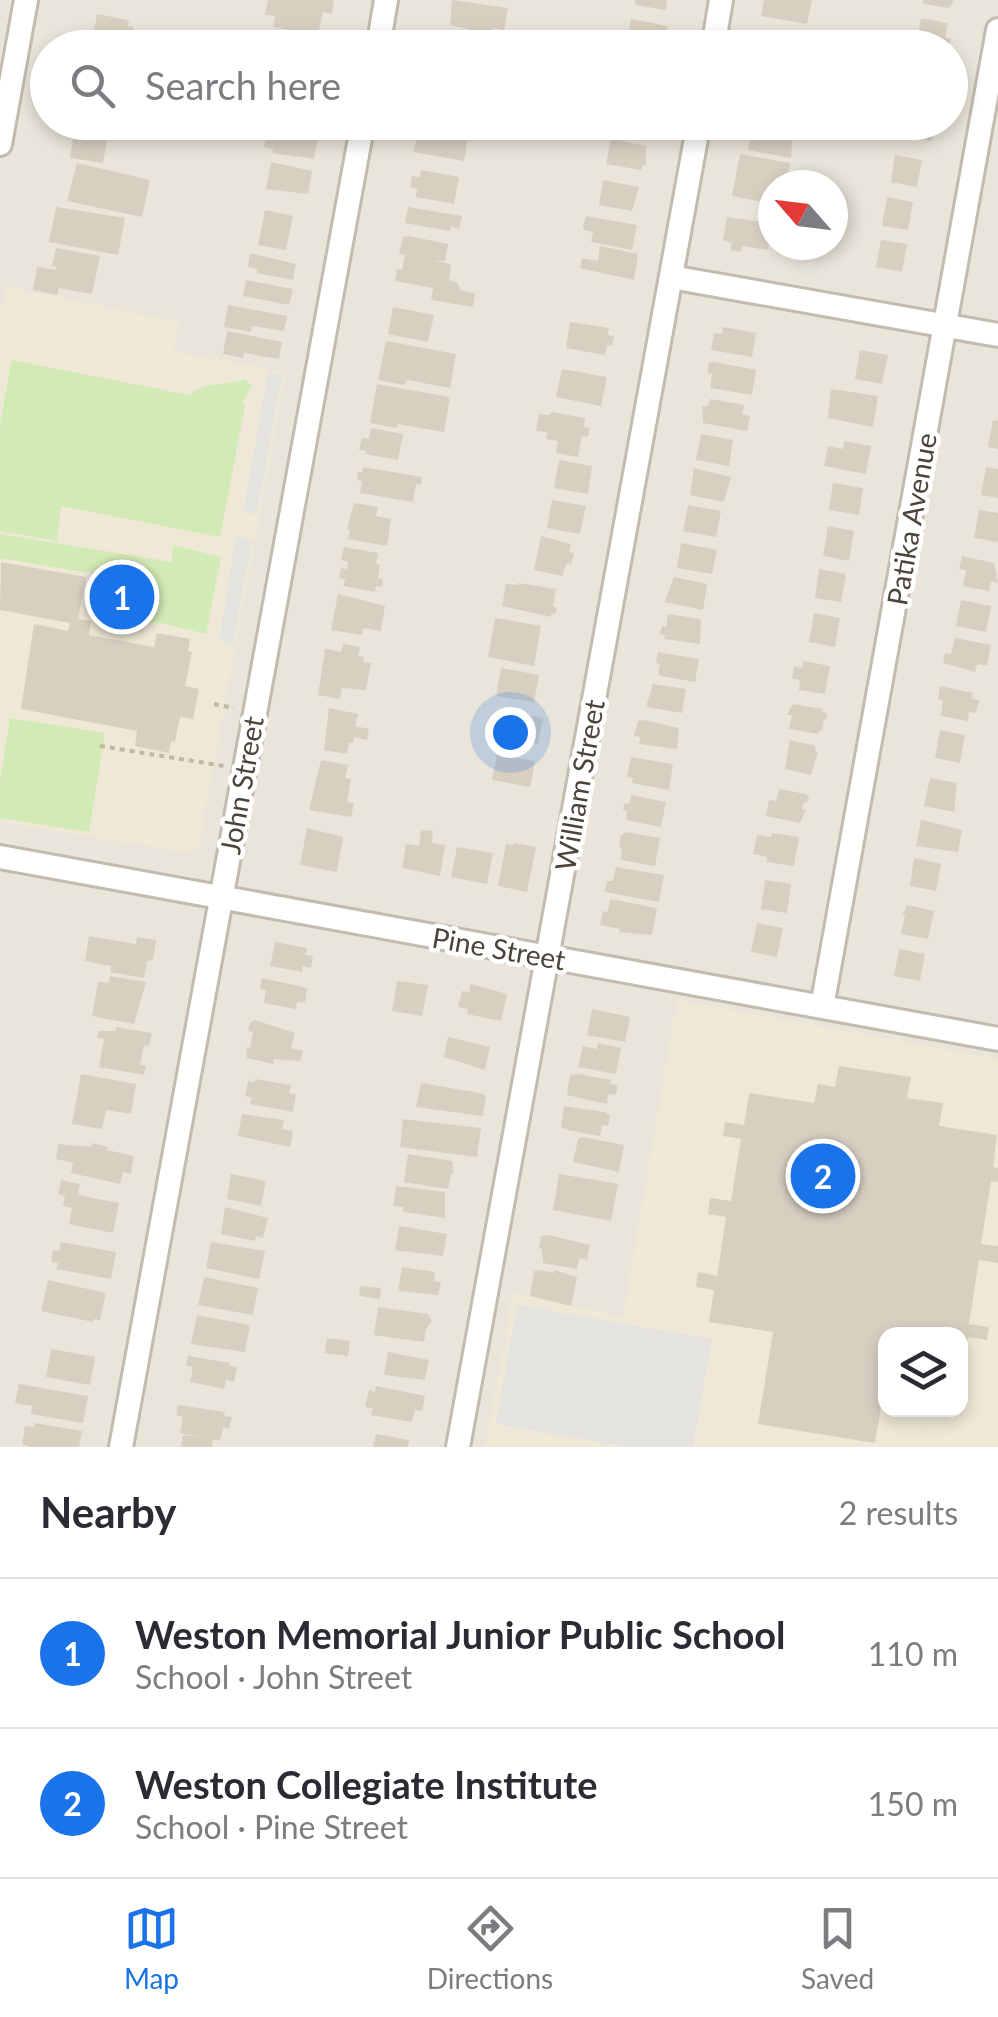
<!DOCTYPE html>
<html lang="en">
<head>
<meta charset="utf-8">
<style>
  body { margin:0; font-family:Lato,sans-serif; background:#f2f2f3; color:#2b2b33 }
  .controls { position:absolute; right:30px; bottom:30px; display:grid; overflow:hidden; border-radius:20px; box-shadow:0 5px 15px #0003 }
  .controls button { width:90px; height:90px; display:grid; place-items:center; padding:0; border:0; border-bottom:2px solid #e1e1e2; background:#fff; color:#2b2b33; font:50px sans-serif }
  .compass { position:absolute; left:758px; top:170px; width:90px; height:90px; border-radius:50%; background:#fff; box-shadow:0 5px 15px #0003; rotate:298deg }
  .you { position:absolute; left:510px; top:732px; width:35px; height:35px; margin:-25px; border:8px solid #fff; border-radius:50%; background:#1a73e8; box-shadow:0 0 0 15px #1a73e833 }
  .badge { display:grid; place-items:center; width:65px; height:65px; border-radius:50%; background:#1a73e8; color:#fff; font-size:32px; font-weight:700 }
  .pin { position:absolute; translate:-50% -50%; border:5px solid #fff; box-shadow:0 2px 10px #0006 }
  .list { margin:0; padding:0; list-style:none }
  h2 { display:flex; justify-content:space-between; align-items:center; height:130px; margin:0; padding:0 40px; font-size:42px }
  h2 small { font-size:32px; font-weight:400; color:#7c7c81 }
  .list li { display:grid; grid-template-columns:65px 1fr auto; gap:30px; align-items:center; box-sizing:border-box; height:150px; padding:0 40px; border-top:2px solid #e1e1e2 }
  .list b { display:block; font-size:38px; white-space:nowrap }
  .list p { margin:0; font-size:32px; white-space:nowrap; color:#7c7c81 }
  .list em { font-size:32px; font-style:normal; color:#7c7c81 }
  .icon { flex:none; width:55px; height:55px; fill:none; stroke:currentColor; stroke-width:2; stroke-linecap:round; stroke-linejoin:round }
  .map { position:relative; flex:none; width:998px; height:1447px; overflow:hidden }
  .search { position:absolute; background:#fff; box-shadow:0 5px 15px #0003; left:30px; right:30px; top:30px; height:110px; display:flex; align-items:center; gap:25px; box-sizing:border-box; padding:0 35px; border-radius:55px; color:#7c7c81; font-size:38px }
  .sheet { height:430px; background:#fff }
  nav { display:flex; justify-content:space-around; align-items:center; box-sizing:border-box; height:140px; border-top:2px solid #e1e1e2; background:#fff; font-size:28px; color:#7c7c81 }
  nav a { display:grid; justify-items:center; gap:5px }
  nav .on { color:#1a73e8 }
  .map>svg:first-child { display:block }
</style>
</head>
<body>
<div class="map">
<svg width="998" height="1447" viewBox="0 0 998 1447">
  <rect width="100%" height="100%" fill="#f6f3ec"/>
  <path fill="#eae5da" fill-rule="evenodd" d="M 0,0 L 998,0 L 998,1447 L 0,1447 ZM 48,48 L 950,48 L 950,122 L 48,122 ZM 773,185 L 833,185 L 833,245 L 773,245 ZM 886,1334 L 960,1334 L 960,1410 L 886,1410 Z"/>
  <path fill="#efe8d6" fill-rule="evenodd" d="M 5,286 L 179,322 L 173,351 L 286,372 L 197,854 L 0,822 L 0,316 Z
    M 677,1000 L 998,1059 L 998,1447 L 485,1447 L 513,1293 L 623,1317 ZM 886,1334 L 960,1334 L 960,1410 L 886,1410 Z"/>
  <path fill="#d2eab5" d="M 12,360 L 189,395 C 211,379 221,388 245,379 L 252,386 L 241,404 L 245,405 L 220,537 L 61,506 L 57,541 L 0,531 L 0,424 Z
    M 0,534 L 172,562 L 173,545 L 221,557 L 206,634 L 158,622 L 139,626 L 90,612 L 97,574 L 0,558 Z
    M 10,718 L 105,733 L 89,832 L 0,818 L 0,782 Z"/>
  <path fill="#e5e3e0" d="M 268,373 L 282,375 L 257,514 L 243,512 Z
    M 236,537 L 252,540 L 233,644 L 219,641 Z
    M 517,1305 L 712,1339 L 693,1447 L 626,1447 L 496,1424 Z"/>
  <path fill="#d8cfc1" d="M 268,0 L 334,0 L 332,14 L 323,12 L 318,35 L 273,27 L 275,16 L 265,15 Z
    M 452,0 L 508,8 L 504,30 L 492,28 L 491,34 L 450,25 Z
    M 635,0 L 667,0 L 666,10 L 635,5 Z
    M 764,0 L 812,0 L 807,24 L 761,16 Z
    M 923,0 L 951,0 L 954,1 L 949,8 L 923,4 Z
    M 97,14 L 129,20 L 128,26 L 134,27 L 132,38 L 126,37 L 124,48 L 91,48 Z
    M 921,18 L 948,23 L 945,38 L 951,39 L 949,48 L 916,46 Z
    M 631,19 L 668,26 L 667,30 L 672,31 L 670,39 L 664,38 L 662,48 L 626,45 Z
    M 761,30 L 817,40 L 816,48 L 758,48 Z
    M 443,36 L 494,46 L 493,48 L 441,48 Z
    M 88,122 L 122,122 L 120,136 L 108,134 L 103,163 L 70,158 L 75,127 L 87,129 Z
    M 419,122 L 480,122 L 478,132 L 469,130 L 464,161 L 414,152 Z
    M 613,122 L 651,122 L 649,137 L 611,129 Z
    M 747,122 L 798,122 L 797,128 L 793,127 L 791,158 L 748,150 L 751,134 L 745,133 Z
    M 900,122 L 928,122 L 927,125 L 934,126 L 931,141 L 898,134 Z
    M 278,127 L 319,134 L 314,159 L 272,153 L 273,149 L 264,147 L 267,130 L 277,132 Z
    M 611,139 L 646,146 L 646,166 L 642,165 L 641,170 L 606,164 Z
    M 740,154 L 790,163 L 786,185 L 773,185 L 773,204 L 732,196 Z
    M 895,155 L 922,160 L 917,187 L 891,182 Z
    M 271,162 L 312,171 L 308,194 L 266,189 Z
    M 77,163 L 150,180 L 142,217 L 67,201 Z
    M 421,170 L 459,177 L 454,204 L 416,197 L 417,189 L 410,187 L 412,176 L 420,177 Z
    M 603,180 L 639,187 L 632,211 L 599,205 Z
    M 887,197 L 913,202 L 908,230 L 882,226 Z
    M 56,207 L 125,218 L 118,255 L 49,242 Z
    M 408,207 L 462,216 L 459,229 L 451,227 L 450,231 L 405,223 Z
    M 265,210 L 293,216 L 286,250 L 258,245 Z
    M 586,216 L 637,225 L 632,250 L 591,242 L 593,232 L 584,230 L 583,226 Z
    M 727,217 L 772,223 L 768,250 L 742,246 L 741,252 L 730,250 L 732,243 L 723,240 Z
    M 409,236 L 448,244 L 445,261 L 434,261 L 451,264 L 449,280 L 457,282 L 461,291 L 475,293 L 473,307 L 431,300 L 433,288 L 395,281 L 397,269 L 402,270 L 405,255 L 399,254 L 403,237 Z
    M 881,240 L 907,244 L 902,272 L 876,267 Z
    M 600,246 L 638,254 L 634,280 L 580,268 L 582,258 L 598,261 Z
    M 56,248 L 100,256 L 92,294 L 59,288 L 57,295 L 33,290 L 37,267 L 56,270 L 57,267 L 52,266 Z
    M 250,253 L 296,264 L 293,280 L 257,273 L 258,269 L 248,267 Z
    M 246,280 L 293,289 L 289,305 L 243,296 Z
    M 228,305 L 287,316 L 284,331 L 252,326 L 251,332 L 224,327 Z
    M 393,307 L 434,315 L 428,342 L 388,334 Z
    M 570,322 L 609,328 L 608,335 L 614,336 L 612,346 L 607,345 L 605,355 L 566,348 Z
    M 723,327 L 756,333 L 752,357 L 711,350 L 714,333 L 722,334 Z
    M 227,331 L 282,342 L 279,359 L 244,353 L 243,358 L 223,354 Z
    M 386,341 L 456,354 L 450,388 L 407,380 L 405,385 L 378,380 Z
    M 860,350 L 888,355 L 882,384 L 855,379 Z
    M 714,362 L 756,370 L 752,395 L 710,388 L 712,374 L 707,373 L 709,363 Z
    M 562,369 L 607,377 L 601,406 L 556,397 Z
    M 377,384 L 450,397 L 444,432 L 398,424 L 397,428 L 370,423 Z
    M 831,389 L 878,396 L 873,427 L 828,418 Z
    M 710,399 L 744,405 L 742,414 L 750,416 L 747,431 L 703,423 L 702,406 L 708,406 Z
    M 551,412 L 585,418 L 584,427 L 590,428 L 588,437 L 582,436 L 578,457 L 556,453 L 558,441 L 546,439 L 547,432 L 536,431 L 539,414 L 550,415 Z
    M 993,420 L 998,421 L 998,449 L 988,447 Z
    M 371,428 L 403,434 L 398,460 L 365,454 L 366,451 L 359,450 L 362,438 L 369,439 Z
    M 701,434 L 733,440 L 729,466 L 696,460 Z
    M 844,441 L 871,446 L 866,474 L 824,466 L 828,446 L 843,449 Z
    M 559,460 L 592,466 L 588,494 L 554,488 Z
    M 363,467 L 422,477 L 421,485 L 416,484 L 413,502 L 360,493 L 362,481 L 357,480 L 358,472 L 362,472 Z
    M 986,467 L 998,469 L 998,498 L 981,495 Z
    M 694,468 L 731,477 L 724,502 L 690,495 Z
    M 833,483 L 863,488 L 859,515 L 829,510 Z
    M 552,500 L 586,506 L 580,534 L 547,528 Z
    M 354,503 L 378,507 L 376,516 L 391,519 L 387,546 L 348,539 L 350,530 L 347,529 Z
    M 688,505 L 721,511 L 716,537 L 683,531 Z
    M 979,510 L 998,513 L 998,542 L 974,538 Z
    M 828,526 L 854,531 L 849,561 L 823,556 Z
    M 541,536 L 571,544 L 569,552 L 574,553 L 571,564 L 567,563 L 562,576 L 534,570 Z
    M 681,543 L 717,550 L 712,574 L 677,568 Z
    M 344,547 L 378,553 L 376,564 L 380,565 L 378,578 L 383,579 L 382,587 L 376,586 L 375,592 L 343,586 L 345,579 L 339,578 L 341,568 L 347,569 L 348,562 L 341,560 Z
    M 962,556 L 994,563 L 998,583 L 991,581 L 989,591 L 963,586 L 966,570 L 959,569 Z
    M 1,562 L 86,577 L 78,619 L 91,621 L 89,635 L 154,647 L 157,633 L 190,639 L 188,651 L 192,652 L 185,686 L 199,689 L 193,719 L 180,717 L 175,742 L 171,741 L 169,753 L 135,746 L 137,731 L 21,709 L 34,624 L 68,631 L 70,623 L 0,610 Z
    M 819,569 L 846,574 L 841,602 L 815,598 Z
    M 674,577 L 707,584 L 703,610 L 665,602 Z
    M 518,583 L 556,589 L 553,606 L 557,608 L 555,614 L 551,614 L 551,617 L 502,606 L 506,584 L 518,585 Z
    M 338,594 L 385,606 L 381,631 L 363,628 L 362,635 L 331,630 Z
    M 961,600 L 991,606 L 986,632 L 956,626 Z
    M 814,613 L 840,618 L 835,647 L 809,642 Z
    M 668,614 L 701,619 L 700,644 L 664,639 L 665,635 L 660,634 L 662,626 L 666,627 Z
    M 495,618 L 541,626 L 534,666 L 488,657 Z
    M 955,638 L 991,645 L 987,666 L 977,664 L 975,672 L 943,663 L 945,653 L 951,654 Z
    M 343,644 L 360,647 L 358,656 L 364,657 L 363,662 L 371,663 L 366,690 L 342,688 L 340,699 L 318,695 L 325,649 L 341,652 Z
    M 658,652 L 699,659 L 695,682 L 661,676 L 658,674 L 660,664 L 656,663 Z
    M 803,661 L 830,666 L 825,694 L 799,690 L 800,680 L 792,679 L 794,666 L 802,668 Z
    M 501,668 L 539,675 L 534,702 L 496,696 Z
    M 653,684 L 686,689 L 682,713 L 646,707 Z
    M 940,686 L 973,693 L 972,699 L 979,700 L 976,713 L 969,712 L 968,721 L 941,716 L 943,701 L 938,699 Z
    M 793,704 L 823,709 L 822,712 L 827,713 L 826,720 L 821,719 L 824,721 L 822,731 L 819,731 L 818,734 L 789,729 L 792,715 L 787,715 Z
    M 329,708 L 358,714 L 355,726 L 369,729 L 367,740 L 354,737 L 353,743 L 349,742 L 347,754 L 324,750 Z
    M 505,711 L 543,718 L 538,744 L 500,737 Z
    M 645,720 L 679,728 L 677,749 L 639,744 L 640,737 L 634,736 L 638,721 Z
    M 940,730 L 965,735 L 960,763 L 935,758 Z
    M 790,740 L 816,746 L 815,751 L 818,752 L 811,775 L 785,769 Z
    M 497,754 L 535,761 L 530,787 L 492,780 Z
    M 631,757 L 673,764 L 669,790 L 632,783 L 633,778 L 627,777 Z
    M 321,760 L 348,765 L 345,778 L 351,779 L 347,802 L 354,803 L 351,817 L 309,810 Z
    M 930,778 L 957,783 L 954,812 L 924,806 Z
    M 779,789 L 806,794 L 809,798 L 807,803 L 804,802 L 802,809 L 806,810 L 800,823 L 766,816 L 769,800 L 776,801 Z
    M 631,795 L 666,802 L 661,827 L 626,820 L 627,811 L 623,810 L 624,804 L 630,803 Z
    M 921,820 L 962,830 L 958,852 L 916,846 Z
    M 307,828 L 343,837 L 337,872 L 300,865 Z
    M 421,830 L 433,831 L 432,843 L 445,845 L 440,876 L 402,868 L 406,844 L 419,846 Z
    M 626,832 L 660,838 L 655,866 L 621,860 L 622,851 L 619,845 L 621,835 Z
    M 772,833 L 799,837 L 794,866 L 767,862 L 767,857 L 753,854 L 757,835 L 771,837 Z
    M 514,843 L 536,847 L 527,892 L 498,886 L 506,844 L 514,845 Z
    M 457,847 L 493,853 L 487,884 L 451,877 Z
    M 914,858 L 941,864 L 936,891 L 910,886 Z
    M 616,867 L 664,875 L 659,902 L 605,892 L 607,881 L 613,881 Z
    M 765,880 L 791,884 L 787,913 L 761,909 Z
    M 610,899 L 657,908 L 652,935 L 619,932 L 620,929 L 600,925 L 603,911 L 608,912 Z
    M 907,905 L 934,911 L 928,939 L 901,934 L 905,915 L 902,915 Z
    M 757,923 L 783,928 L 777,957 L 751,952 Z
    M 89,936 L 136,944 L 137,937 L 156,940 L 153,960 L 147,961 L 144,978 L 110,972 L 111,966 L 85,961 Z
    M 275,942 L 307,948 L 305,955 L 313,956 L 311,968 L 303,966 L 302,972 L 270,966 Z
    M 899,949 L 925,954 L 920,981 L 894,976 Z
    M 110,976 L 146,982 L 134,1024 L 92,1016 L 98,982 L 108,983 Z
    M 262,978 L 307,988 L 305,1003 L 297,1002 L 296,1009 L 264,1003 L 266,990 L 260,989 Z
    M 397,981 L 428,985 L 422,1016 L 392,1011 Z
    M 471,984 L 507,994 L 501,1021 L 467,1014 L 468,1009 L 458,1007 L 462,991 L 469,992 Z
    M 592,1009 L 630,1017 L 625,1042 L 587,1035 Z
    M 255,1020 L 295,1033 L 291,1048 L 303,1051 L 300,1061 L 274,1059 L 273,1064 L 247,1058 L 246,1047 L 250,1048 L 253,1032 L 248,1031 L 250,1023 Z
    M 116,1027 L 152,1033 L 149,1046 L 144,1045 L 140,1065 L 146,1066 L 144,1075 L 99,1067 L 104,1039 L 97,1038 L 98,1031 L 116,1031 Z
    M 448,1037 L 490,1047 L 485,1070 L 444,1057 Z
    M 598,1043 L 621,1048 L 616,1074 L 578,1067 L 583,1046 L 597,1049 Z
    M 839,1066 L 911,1077 L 907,1098 L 943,1103 L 939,1126 L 997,1135 L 993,1167 L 998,1168 L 998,1182 L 991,1181 L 981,1244 L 998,1246 L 998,1263 L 979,1260 L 969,1324 L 989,1327 L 987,1340 L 968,1337 L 963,1371 L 960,1334 L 886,1334 L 886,1377 L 875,1443 L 758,1424 L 773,1332 L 709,1322 L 714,1290 L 696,1287 L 698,1272 L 717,1276 L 726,1217 L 708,1214 L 710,1198 L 731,1201 L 741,1139 L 723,1136 L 725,1122 L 744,1125 L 749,1093 L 814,1103 L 818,1084 L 835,1087 Z
    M 81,1074 L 136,1084 L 131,1114 L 106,1110 L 102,1129 L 72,1124 Z
    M 578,1074 L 611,1080 L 610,1084 L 618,1085 L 616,1095 L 608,1094 L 607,1104 L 567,1095 L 570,1075 Z
    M 255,1079 L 291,1085 L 289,1093 L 296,1094 L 293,1112 L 250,1104 L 252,1098 L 245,1096 L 248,1081 L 255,1082 Z
    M 421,1083 L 480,1093 L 486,1096 L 483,1116 L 416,1107 Z
    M 564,1106 L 605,1112 L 610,1115 L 608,1126 L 602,1125 L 600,1136 L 567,1130 L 561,1127 Z
    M 242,1114 L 284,1120 L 282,1129 L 293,1131 L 290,1147 L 238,1136 Z
    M 403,1119 L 481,1128 L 477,1157 L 400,1147 Z
    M 582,1137 L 624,1145 L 619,1172 L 573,1162 L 578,1139 Z
    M 92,1143 L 108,1147 L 107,1150 L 134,1156 L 131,1174 L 123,1172 L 120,1184 L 71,1173 L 73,1163 L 56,1159 L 58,1144 L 91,1147 Z
    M 408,1154 L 452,1161 L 454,1174 L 451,1173 L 448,1189 L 404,1182 Z
    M 231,1174 L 266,1181 L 261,1206 L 227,1199 Z
    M 559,1174 L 618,1184 L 611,1221 L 553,1210 Z
    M 61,1180 L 80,1184 L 78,1195 L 119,1203 L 113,1233 L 69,1224 L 72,1208 L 63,1206 L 65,1196 L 58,1194 Z
    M 396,1186 L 445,1192 L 445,1218 L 403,1212 L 403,1207 L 393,1206 Z
    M 225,1207 L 268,1218 L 263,1238 L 256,1236 L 255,1241 L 221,1234 Z
    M 399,1226 L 447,1234 L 443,1256 L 395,1250 Z
    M 548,1235 L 590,1245 L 587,1260 L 579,1258 L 577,1269 L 543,1263 L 542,1249 L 539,1248 L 541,1236 Z
    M 61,1242 L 116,1252 L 111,1279 L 56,1269 L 58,1263 L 51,1262 L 53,1250 L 59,1251 Z
    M 211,1242 L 265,1251 L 259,1279 L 206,1268 Z
    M 402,1267 L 435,1272 L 434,1281 L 441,1282 L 438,1295 L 398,1291 Z
    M 541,1270 L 554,1273 L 554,1270 L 577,1277 L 571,1306 L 530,1296 L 534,1271 Z
    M 204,1277 L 258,1288 L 253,1315 L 198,1305 Z
    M 48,1280 L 106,1293 L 100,1320 L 94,1319 L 93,1322 L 41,1311 Z
    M 360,1286 L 381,1288 L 380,1299 L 359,1296 Z
    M 378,1307 L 428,1314 L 432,1321 L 426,1329 L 424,1342 L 374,1335 Z
    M 197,1315 L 250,1325 L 245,1352 L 191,1344 Z
    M 327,1338 L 350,1341 L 348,1356 L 325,1353 Z
    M 51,1349 L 95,1357 L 90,1385 L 46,1377 Z
    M 388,1352 L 429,1360 L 425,1380 L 384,1375 Z
    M 188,1356 L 230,1363 L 229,1366 L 237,1367 L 234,1382 L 226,1380 L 224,1389 L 190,1382 L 193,1367 L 186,1365 Z
    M 19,1384 L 88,1396 L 83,1423 L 31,1414 L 32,1406 L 15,1403 Z
    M 376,1386 L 425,1396 L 422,1411 L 415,1410 L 412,1422 L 371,1415 L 373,1408 L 365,1407 L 369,1390 L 375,1392 Z
    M 178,1405 L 225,1412 L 224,1416 L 232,1417 L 229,1429 L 223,1428 L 220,1441 L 213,1439 L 212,1447 L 181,1447 L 183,1435 L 201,1437 L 180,1433 L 183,1417 L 176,1415 Z
    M 34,1423 L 82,1431 L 79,1447 L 31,1447 L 22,1444 L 25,1426 L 34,1427 Z
    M 376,1434 L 409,1440 L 408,1447 L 373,1447 Z"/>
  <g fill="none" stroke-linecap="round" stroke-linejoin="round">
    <g stroke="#c2bbae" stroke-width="28">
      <path id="street" d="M 378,48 L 386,0
        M 713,48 L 721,0
        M 0,144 L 26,0
        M 671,277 L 998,335
        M 0,857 L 998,1039
        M 822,1007 L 998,30
        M 121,1447 L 363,122
        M 458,1447 L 699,122"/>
    </g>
    <path stroke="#c4b79f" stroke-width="4" stroke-dasharray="5 5" stroke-linecap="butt" d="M 214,704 L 234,708
      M 100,746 L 224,766"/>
    <use href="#street" stroke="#fff" stroke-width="22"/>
  </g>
  <g text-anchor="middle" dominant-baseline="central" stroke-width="9" stroke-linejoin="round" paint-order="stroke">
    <g font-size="28" fill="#4b4439" stroke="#fff">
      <text transform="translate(911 519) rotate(-80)">Patika Avenue</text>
      <text transform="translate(241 785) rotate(-80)">John Street</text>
      <text transform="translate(579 785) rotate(-80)">William Street</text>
      <text transform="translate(499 948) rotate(10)">Pine Street</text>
    </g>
  </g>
</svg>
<div class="controls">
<button><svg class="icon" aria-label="layers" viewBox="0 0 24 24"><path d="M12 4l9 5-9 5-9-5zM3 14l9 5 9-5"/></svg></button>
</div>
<svg class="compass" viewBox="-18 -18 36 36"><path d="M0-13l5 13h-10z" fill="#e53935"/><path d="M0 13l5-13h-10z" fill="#7c7c81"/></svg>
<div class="you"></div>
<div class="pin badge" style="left:122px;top:597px">1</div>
<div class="pin badge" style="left:823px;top:1176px">2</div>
<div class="search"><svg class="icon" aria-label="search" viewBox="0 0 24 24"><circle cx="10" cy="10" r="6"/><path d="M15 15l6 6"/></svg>Search here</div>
</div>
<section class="sheet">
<h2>Nearby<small>2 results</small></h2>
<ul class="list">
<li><span class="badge">1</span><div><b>Weston Memorial Junior Public School</b><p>School · John Street</p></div><em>110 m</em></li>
<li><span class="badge">2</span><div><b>Weston Collegiate Institute</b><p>School · Pine Street</p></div><em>150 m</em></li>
</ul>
</section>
<nav>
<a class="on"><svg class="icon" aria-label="map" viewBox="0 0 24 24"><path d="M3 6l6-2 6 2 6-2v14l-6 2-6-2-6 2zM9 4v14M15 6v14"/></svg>Map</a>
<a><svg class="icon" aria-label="directions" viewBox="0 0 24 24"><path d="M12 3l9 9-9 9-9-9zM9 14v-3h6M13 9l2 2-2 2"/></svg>Directions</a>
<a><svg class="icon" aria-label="saved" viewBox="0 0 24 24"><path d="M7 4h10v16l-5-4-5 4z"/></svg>Saved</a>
</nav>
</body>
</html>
